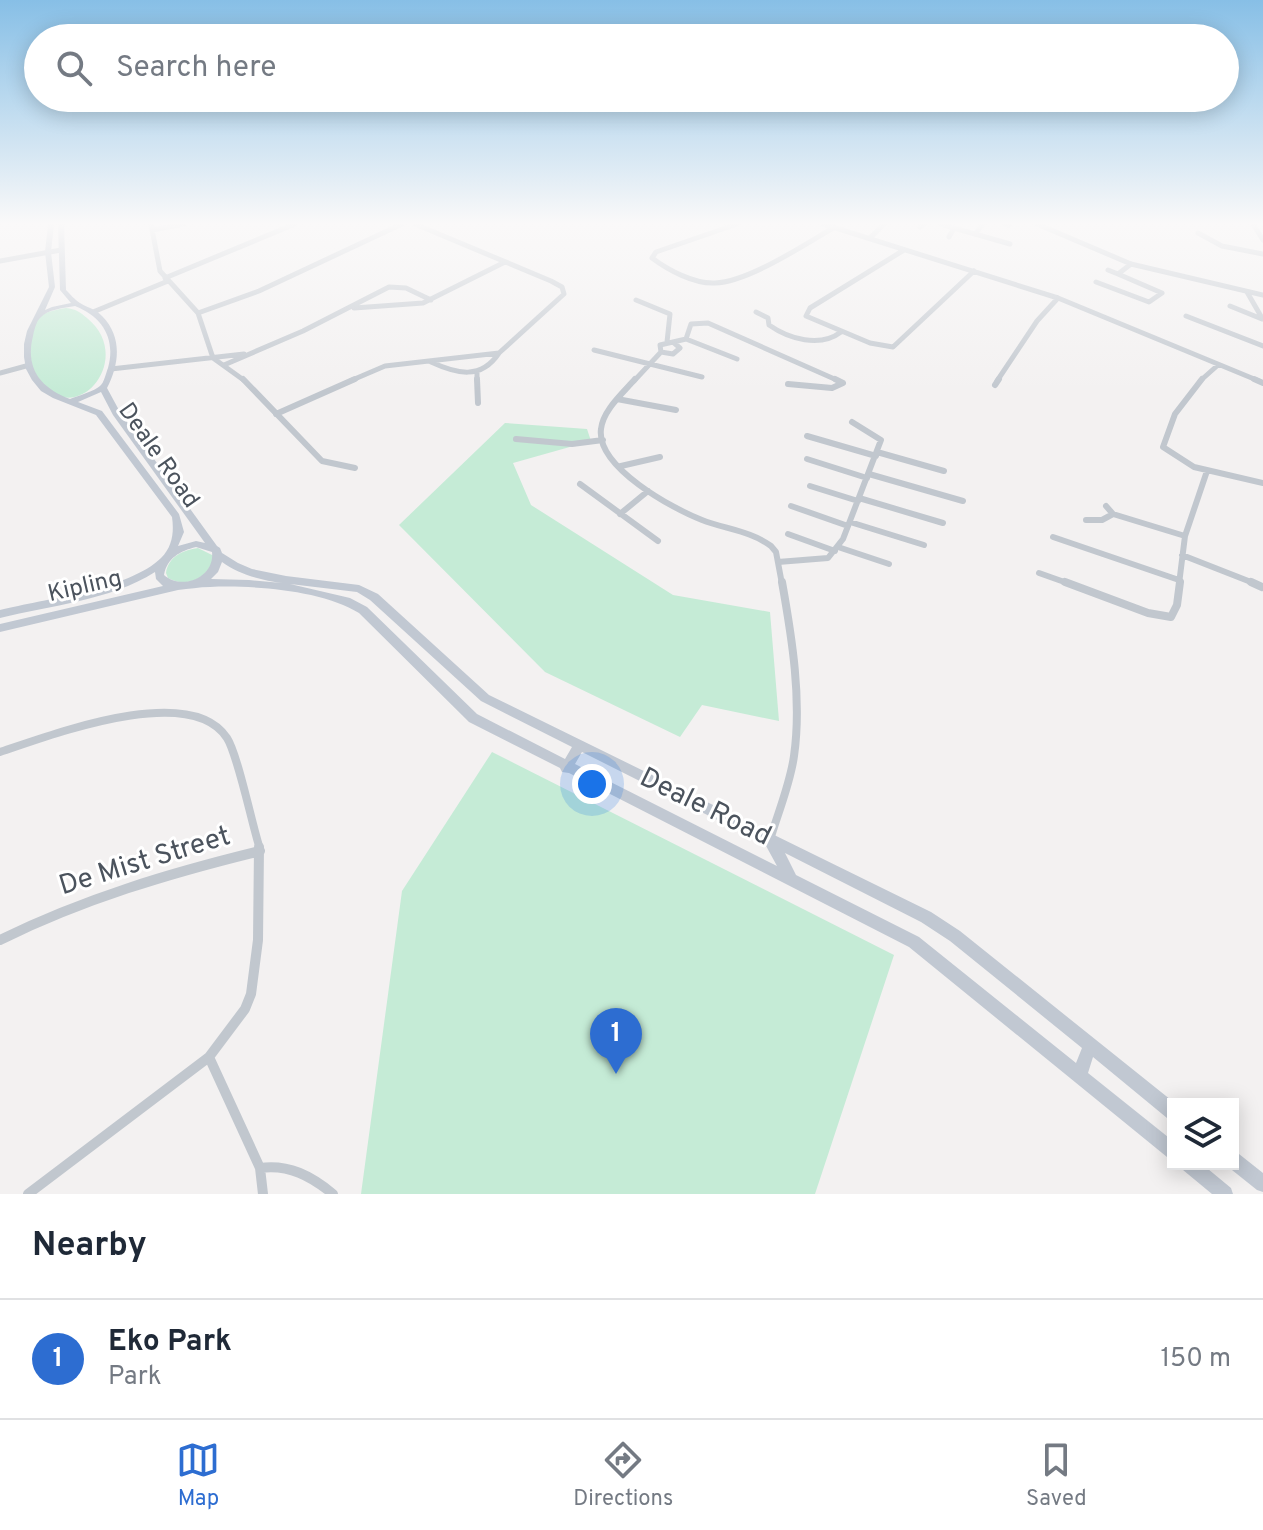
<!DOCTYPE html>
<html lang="en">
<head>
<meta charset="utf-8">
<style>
  body { margin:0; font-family:Overpass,sans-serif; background:#f6f6f7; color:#1f2937 }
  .controls { position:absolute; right:24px; bottom:24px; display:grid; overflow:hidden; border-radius:0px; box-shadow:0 4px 20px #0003 }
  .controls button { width:72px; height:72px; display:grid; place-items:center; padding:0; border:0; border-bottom:2px solid #e0e1e3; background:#fff; color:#1f2937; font:40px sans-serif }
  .you { position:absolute; left:592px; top:784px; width:28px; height:28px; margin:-20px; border:6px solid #fff; border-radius:50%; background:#1a73e8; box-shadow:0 0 0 12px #1a73e833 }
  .badge { display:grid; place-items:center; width:52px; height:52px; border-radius:50%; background:#2d6dd1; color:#fff; font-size:26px; font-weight:700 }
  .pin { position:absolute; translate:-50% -66px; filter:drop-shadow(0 2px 4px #0008) }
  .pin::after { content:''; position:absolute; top:42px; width:28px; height:24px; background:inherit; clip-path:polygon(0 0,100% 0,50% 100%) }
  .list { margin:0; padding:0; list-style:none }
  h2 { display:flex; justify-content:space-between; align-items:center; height:104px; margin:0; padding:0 32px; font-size:34px }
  h2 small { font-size:26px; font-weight:400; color:#747a83 }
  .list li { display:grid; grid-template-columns:52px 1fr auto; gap:24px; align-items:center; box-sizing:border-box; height:120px; padding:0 32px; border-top:2px solid #e0e1e3 }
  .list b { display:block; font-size:30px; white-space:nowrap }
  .list p { margin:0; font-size:26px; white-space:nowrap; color:#747a83 }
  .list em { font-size:26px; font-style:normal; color:#747a83 }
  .icon { flex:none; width:44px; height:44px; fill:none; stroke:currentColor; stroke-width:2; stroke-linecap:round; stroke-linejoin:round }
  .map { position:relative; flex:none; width:1263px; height:1194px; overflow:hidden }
  .search { position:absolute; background:#fff; box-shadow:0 4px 20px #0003; left:24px; right:24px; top:24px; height:88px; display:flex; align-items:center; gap:20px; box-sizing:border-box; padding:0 28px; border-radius:44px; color:#747a83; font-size:30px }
  .sheet { height:224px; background:#fff }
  nav { display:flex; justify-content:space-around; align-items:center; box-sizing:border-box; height:112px; border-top:2px solid #e0e1e3; background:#fff; font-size:22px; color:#747a83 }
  nav a { display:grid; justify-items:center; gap:4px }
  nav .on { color:#2d6dd1 }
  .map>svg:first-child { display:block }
</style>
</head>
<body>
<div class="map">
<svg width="1263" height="1194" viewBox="0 0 1263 1194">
  <rect width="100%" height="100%" fill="#f3f1f1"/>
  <path fill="#c5ebd6" d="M 66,308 C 76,309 80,312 87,318 C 140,361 67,443 30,366 C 24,354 31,322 42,315 C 49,311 58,309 66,308 Z
    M 505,423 L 587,429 L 591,441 L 513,463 L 531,505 L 673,595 L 770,612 L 779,721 L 702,705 L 680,737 L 545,672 L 399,525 Z
    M 198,548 L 214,556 C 210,577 188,589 168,578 L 166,573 C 168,557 183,550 198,548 Z
    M 492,752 L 894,955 L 815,1194 L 361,1194 L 402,891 Z"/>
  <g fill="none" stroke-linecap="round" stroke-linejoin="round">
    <path stroke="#c1c7ce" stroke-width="5" d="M 151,224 L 160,271 L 198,313 L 213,358 L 245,381
      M 737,224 L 656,252 L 652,258 C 668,270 694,284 715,283 C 748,282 804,245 833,228
      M 823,224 L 1058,298 L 1259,381
      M 941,224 L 954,228 L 949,237
      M 1005,224 L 1009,225
      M 1037,224 L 1131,264 L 1263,295
      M 1253,224 L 1263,240
      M 920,227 L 924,224
      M 954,228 L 1010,244
      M 152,230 L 184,224
      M 1198,233 L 1222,246 L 1263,254
      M 975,234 L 983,224
      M 870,238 L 884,224
      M 904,250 L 810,308 L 806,316 L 870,343 L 893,347 L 974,271
      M 0,261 L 61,250
      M 1108,270 L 1118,274 L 1131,264
      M 165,278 L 295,224
      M 1096,282 L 1149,302 L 1162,293 L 1118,274
      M 1247,292 L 1262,318
      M 636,300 L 670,314 L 667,342
      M 1230,306 L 1262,319
      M 354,308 L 423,303 L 505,262
      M 93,312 L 168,281
      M 756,312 L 768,318 L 769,325 C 789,339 820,348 841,332
      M 198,313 L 259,291 L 402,224
      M 1186,316 L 1263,346
      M 686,339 L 691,324 L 708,323 L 839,381
      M 673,342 L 686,339 L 737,359
      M 673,342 L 680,348 L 673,354 L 661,352 L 660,345 Z
      M 594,350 L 702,377
      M 431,362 C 457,374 481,380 499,353
      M 224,365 L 303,331 L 389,287 L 406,288 L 431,300
      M 111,369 L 244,354
      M 0,373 L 26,366
      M 477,373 L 477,381
      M 350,381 L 385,366 L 499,353 L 564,294 L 562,287 L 551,281 L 415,224
      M 634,381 L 661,352
      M 997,381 L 1037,321 L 1058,298
      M 1200,381 L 1218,365"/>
    <path stroke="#c1c7ce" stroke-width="6" d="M 243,379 L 322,461 L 355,468
      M 477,379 L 478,403
      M 635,379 C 623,393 603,410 601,429 C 596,467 673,509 702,520 C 725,529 751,531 771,546 L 776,552 L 782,584
      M 1202,379 L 1175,414 L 1163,447 L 1194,467 L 1263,483
      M 1254,379 L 1263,383
      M 788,384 L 832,388 L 843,383 L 835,379
      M 995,385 L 999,379
      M 617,399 L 676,410
      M 276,414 L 355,379
      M 807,436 L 876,456
      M 516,439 L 572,444 L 603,440
      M 877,452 L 944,471
      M 807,459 L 867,478
      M 621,466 L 660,457
      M 869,474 L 963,501
      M 580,484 L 658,541
      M 810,486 L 858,501
      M 859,498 L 943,523
      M 791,506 L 848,526
      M 1106,506 L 1113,514 L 1185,536
      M 620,514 L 648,491
      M 1086,520 L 1102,520 L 1113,514
      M 850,522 L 924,545
      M 788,534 L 835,551
      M 1053,537 L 1179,580
      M 838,547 L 889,564
      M 1182,555 L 1256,584
      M 778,562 L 828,558 L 843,539 L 881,440 L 852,422
      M 1039,573 L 1070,584
      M 1179,584 L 1185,536 L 1207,471"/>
    <path stroke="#c1c7ce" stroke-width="8" d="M 1065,582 L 1148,613 L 1171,617 L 1177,605 L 1180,582
      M 1251,582 L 1262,587
      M 0,752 C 49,736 190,681 227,738 C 238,755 252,825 260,849
      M 770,840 C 778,812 790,785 794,756 C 802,700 792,638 782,582"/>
    <path stroke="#c1c7ce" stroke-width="10" d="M 0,940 C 83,899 170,873 260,851
      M 209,1057 L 260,1168 L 263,1194
      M 260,1168 C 289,1164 311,1176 333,1194
      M 28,1194 L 209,1057 L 245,1009 L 251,994 L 258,940 L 259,847"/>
    <path fill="#c1c8d2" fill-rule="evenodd" d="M 48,224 L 54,224 L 51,252 L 55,287 L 45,310 L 52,307 L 71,303 L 60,290 L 58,224 L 64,224 L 66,290 C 70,294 75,300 80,303 C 88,308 96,309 102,316 C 123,337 119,365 107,388 L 120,412 L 217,546 L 220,548 L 222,553 L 238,563 L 252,569 L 286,576 L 359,585 L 378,594 L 489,695 L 931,912 L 960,931 L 1176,1104 L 1173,1104 L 1173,1120 L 1167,1118 L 1093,1057 L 1088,1073 L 1173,1141 L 1173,1159 L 1167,1157 L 909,947 L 569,773 L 562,772 L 560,768 L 469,722 L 359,613 C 323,590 252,585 210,587 C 199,587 189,589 178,590 L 0,632 L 0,624 L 163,586 L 156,579 L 155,572 C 109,601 51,605 0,618 L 0,610 C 44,599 130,589 161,558 C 173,546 174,531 172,517 L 96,415 L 53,398 L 41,391 L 32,380 L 26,369 L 24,357 L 24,344 L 27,331 L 49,287 L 45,252 ZM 75,306 C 103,317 116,339 108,368 C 106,373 104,383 100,386 C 95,391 77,396 70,399 C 40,388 25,368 33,336 C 34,331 36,322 40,318 C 48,309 64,308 75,306 ZM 101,392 L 113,415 L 205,543 L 196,541 L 178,546 L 184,532 L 179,514 L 102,411 L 78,402 ZM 196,547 L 212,552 C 215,577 182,591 164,575 C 167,558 180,551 196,547 ZM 222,562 C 240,575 261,580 282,583 L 249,580 L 211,579 L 218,572 ZM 290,584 L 357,592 L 370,600 L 481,701 L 572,747 L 565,759 L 477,714 L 367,607 L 350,598 ZM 582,752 L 765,844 L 777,866 L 575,764 ZM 785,853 L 921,922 L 950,941 L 1082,1048 L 1076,1063 L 919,937 L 796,875 Z
      M 1233,1152 L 1239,1154 L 1263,1173 L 1263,1192 L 1257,1190 L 1227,1166 L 1226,1164 L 1233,1164 Z
      M 1181,1164 L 1202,1164 L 1231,1188 L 1233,1194 L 1212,1194 L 1183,1170 Z"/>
  </g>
  <linearGradient id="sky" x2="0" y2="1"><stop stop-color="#87bfe6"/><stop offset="0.57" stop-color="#faf9f9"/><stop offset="1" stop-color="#faf9f9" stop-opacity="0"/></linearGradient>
  <rect width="1263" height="392" fill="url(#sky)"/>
  <g text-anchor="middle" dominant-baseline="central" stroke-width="6" stroke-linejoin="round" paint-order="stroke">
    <g font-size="24" fill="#4b535d" stroke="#fff">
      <text transform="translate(158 456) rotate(55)">Deale Road</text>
      <text transform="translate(85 587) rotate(-13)">Kipling</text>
    </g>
    <g font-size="28" fill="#4b535d" stroke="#fff">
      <text transform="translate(705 808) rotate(26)">Deale Road</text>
      <text transform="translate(145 862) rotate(-17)">De Mist Street</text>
    </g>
  </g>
</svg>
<div class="controls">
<button><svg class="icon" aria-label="layers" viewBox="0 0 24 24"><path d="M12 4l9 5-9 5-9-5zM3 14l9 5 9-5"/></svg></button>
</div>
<div class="you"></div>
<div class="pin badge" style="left:616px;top:1074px">1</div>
<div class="search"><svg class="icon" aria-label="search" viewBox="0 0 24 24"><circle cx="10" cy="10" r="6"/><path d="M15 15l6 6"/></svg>Search here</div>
</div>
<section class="sheet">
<h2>Nearby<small></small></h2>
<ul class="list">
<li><span class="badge">1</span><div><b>Eko Park</b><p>Park</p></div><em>150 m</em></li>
</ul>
</section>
<nav>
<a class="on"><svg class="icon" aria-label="map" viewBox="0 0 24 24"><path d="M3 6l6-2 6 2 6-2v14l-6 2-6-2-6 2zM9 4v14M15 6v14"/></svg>Map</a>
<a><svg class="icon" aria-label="directions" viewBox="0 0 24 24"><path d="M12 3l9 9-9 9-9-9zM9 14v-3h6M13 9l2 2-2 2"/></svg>Directions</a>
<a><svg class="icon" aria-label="saved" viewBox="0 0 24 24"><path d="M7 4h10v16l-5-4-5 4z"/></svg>Saved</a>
</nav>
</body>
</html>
